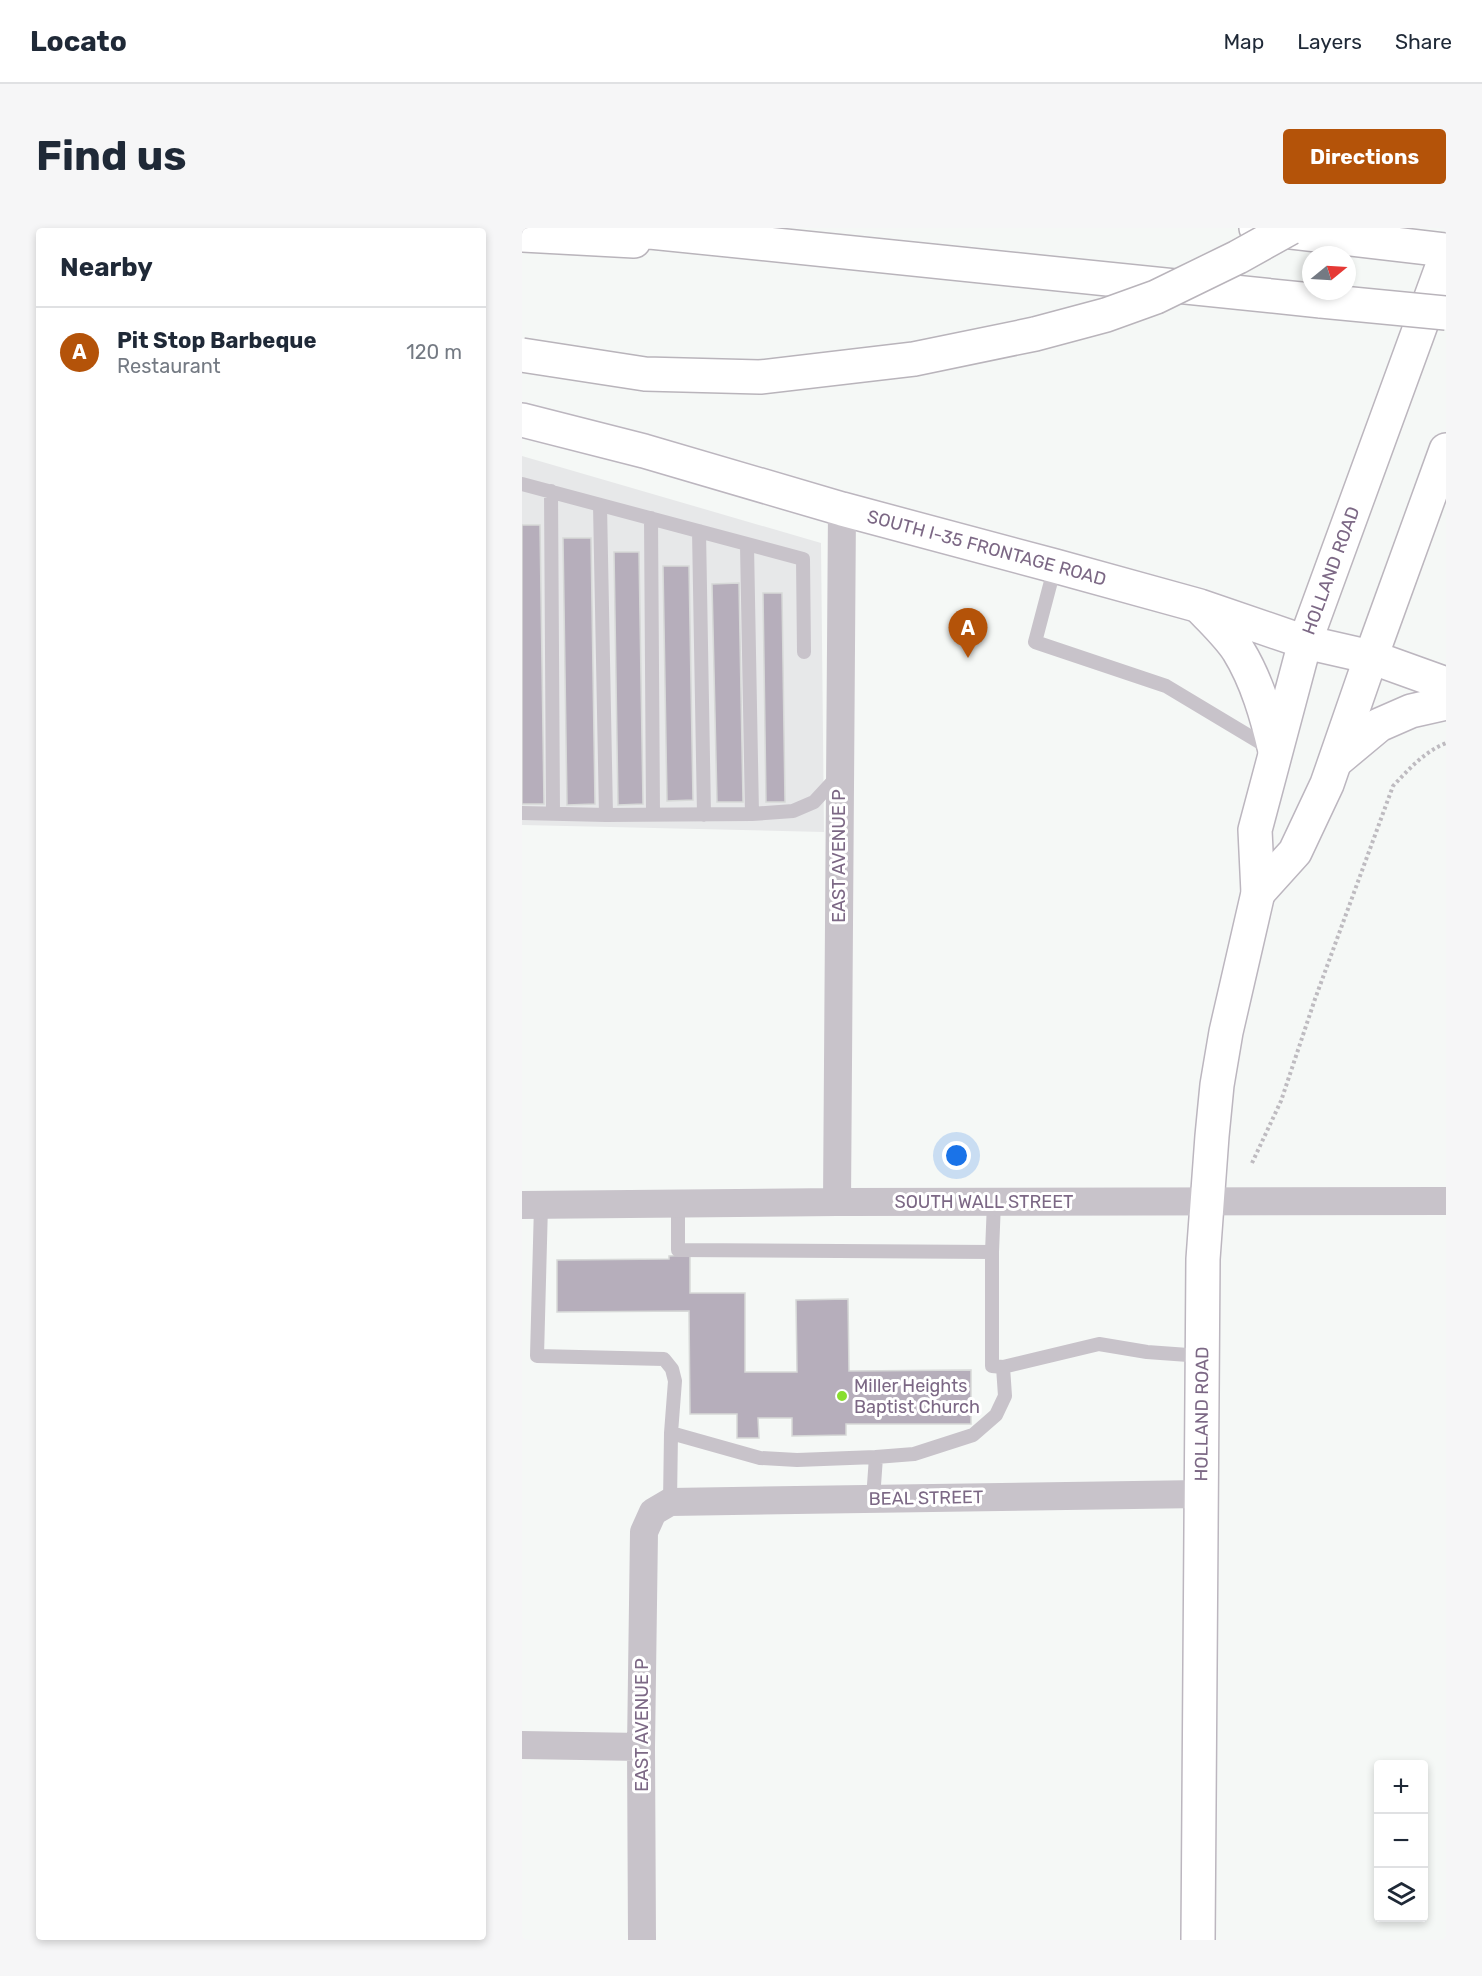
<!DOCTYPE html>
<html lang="en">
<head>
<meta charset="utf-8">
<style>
  body { margin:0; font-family:Rubik,sans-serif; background:#f6f6f7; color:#1f2937 }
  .controls { position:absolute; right:18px; bottom:18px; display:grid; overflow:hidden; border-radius:6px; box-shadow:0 3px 9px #0003 }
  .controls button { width:54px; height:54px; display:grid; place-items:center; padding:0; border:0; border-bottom:2px solid #e0e1e3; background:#fff; color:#1f2937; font:30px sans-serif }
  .compass { position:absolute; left:780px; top:18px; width:54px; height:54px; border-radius:50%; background:#fff; box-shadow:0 3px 9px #0003; rotate:72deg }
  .you { position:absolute; left:435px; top:928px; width:21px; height:21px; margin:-15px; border:4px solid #fff; border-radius:50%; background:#1a73e8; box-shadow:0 0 0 9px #1a73e833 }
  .badge { display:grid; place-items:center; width:39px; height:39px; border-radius:50%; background:#b45309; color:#fff; font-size:20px; font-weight:700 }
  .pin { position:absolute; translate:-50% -50px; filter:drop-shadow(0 2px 3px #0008) }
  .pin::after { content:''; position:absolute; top:32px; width:21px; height:18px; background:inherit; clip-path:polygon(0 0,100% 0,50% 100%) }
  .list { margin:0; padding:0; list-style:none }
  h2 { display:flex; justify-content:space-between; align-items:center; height:78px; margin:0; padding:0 24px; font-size:26px }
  h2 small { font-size:20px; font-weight:400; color:#747a83 }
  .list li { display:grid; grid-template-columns:39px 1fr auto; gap:18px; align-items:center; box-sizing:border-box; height:90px; padding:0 24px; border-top:2px solid #e0e1e3 }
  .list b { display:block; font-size:22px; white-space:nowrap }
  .list p { margin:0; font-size:20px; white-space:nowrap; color:#747a83 }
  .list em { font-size:20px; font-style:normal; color:#747a83 }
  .icon { flex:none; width:33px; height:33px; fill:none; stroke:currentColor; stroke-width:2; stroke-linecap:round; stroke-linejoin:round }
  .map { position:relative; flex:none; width:924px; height:1712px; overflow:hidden; border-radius:6px }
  header { display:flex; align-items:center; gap:36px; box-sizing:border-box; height:84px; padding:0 30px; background:#fff; border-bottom:2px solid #e0e1e3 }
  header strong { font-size:28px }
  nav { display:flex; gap:33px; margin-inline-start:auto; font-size:21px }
  .intro { display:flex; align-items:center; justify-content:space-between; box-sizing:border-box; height:144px; padding:0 36px }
  h1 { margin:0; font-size:42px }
  .button { padding:15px 27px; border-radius:6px; background:#b45309; color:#fff; font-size:21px; font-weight:700 }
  main { display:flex; gap:36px; padding:0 36px }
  aside { flex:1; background:#fff; border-radius:6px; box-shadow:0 3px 9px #0003 }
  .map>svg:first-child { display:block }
</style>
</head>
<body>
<header>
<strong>Locato</strong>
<nav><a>Map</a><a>Layers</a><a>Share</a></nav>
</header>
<div class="intro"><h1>Find us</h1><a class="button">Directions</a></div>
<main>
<aside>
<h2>Nearby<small></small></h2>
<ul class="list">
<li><span class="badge">A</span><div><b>Pit Stop Barbeque</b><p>Restaurant</p></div><em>120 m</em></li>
</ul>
</aside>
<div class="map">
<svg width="924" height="1712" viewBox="0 0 924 1712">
  <rect width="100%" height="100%" fill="#f5f8f6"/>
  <path fill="#e7e8e9" d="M 0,228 L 299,315 L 302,604 L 0,597 Z"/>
  <path fill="#b6aebb" stroke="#d7d9d8" stroke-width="1.5" d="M 0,297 L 18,297 L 22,576 L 0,576 Z
    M 41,310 L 69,310 L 73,576 L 45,577 Z
    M 92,324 L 117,324 L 121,576 L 96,577 Z
    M 141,338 L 167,338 L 171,572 L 145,573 Z
    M 217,355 L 221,574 L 195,574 L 190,356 Z
    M 241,365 L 260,365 L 263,574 L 244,574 Z
    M 168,1027 L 168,1065 L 223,1065 L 223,1144 L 275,1144 L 274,1072 L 326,1071 L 327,1143 L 449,1142 L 449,1196 L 324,1196 L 324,1207 L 270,1208 L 270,1190 L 236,1190 L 237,1210 L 215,1210 L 215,1186 L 168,1186 L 167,1083 L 35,1084 L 35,1032 L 147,1031 L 147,1028 Z"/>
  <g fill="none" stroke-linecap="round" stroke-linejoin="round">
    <g stroke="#bcb6bf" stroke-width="36">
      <g id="secondary">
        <path id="s1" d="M 0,192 L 122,223 L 320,281 L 533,338 L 678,378 L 783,414 L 849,429 L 924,456"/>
        <path d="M 679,380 C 691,393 706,407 716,422 C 735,453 745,488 753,523"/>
        <path d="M 815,532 L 857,497 L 889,483 L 924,475"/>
        <path d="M 736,665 L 773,624 L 805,556 L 849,429"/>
        <path id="s2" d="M 676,1712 L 681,1031 L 690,908 L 695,857 L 704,804 L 736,665 L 733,602 L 783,414"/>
      </g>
    </g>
    <g stroke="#bcb6be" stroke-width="36">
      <g id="primary">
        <path id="s3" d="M 783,414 L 924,28"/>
        <path d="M 849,429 L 924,222"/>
      </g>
    </g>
    <g stroke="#b9b4bb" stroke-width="36">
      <path id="highway" d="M 89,0 L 799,73
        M 734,0 L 924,22
        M 0,7 L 112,13"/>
    </g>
    <path stroke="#bebbc0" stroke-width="4" stroke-dasharray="3 3" stroke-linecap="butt" d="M 730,935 L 759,873 L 793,771 L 871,558 C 887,541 902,524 924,515"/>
    <path stroke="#c8c3ca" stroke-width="14" d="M 0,256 L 281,331 L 282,424
      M 29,263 L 31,585
      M 78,277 L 84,587
      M 129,290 L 131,586
      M 177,303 L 182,587
      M 225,317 L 230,586
      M 533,338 L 513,414 L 644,458 L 749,521
      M 0,585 L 84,587 L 230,586 L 271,583 L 292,574 L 316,548
      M 472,974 L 470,1024 L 470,1138 L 481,1139 L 577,1116 L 625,1124 L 680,1128
      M 156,976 L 156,1022 L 470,1024
      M 19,977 L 15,1128 L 142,1131 L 150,1141 L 153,1153 L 149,1205
      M 351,1271 L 354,1229 L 392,1226 L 451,1207 L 474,1187 L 483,1168 L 481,1139
      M 148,1274 L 149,1205 L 238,1230 L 275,1232 L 354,1229"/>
    <path stroke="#c8c3ca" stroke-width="28" d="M 315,974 L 320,281
      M 0,977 L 315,974 L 924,973
      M 0,1517 L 119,1519
      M 120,1712 L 119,1519 L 122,1304 L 131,1284 L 148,1274 L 679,1266"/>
    <use href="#secondary" stroke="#fff" stroke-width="33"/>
    <use href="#primary" stroke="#fff" stroke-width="33"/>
    <use href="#highway" stroke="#fff" stroke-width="33"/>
    <g stroke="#b9b4bb" stroke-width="36" stroke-linecap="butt">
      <path id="highway-bridge" d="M 799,73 L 924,85
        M 0,127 L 123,146 L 238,149 L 392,131 L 513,106 L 584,87 L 634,69 L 716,29 L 768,0"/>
    </g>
    <use href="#highway-bridge" stroke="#fff" stroke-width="33"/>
  </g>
  <circle fill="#89de2f" stroke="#fff" stroke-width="2" cx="320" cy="1168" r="6"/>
  <g text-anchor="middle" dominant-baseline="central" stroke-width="6" stroke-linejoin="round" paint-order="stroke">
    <g font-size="18" fill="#7c6885" stroke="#fff">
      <text stroke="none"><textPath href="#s1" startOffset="482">SOUTH I-35 FRONTAGE ROAD</textPath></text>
      <text stroke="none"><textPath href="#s3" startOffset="76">HOLLAND ROAD</textPath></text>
      <text transform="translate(317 628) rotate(-90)">EAST AVENUE P</text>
      <text x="462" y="974">SOUTH WALL STREET</text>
      <text stroke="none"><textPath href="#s2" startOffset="526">HOLLAND ROAD</textPath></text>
      <text transform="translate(404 1270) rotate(-1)">BEAL STREET</text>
      <text transform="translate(120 1497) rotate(-90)">EAST AVENUE P</text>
    </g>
    <g font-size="18" fill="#7c6885" stroke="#fff" text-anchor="start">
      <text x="332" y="1158">Miller Heights<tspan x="332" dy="21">Baptist Church</tspan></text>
    </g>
  </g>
</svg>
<div class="controls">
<button>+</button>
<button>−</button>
<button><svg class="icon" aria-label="layers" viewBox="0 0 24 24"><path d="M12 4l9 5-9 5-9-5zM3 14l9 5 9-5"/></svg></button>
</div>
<svg class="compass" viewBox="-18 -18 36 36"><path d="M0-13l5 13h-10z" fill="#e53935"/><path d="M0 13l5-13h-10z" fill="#747a83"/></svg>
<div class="you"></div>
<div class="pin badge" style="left:446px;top:430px">A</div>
</div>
</main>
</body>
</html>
